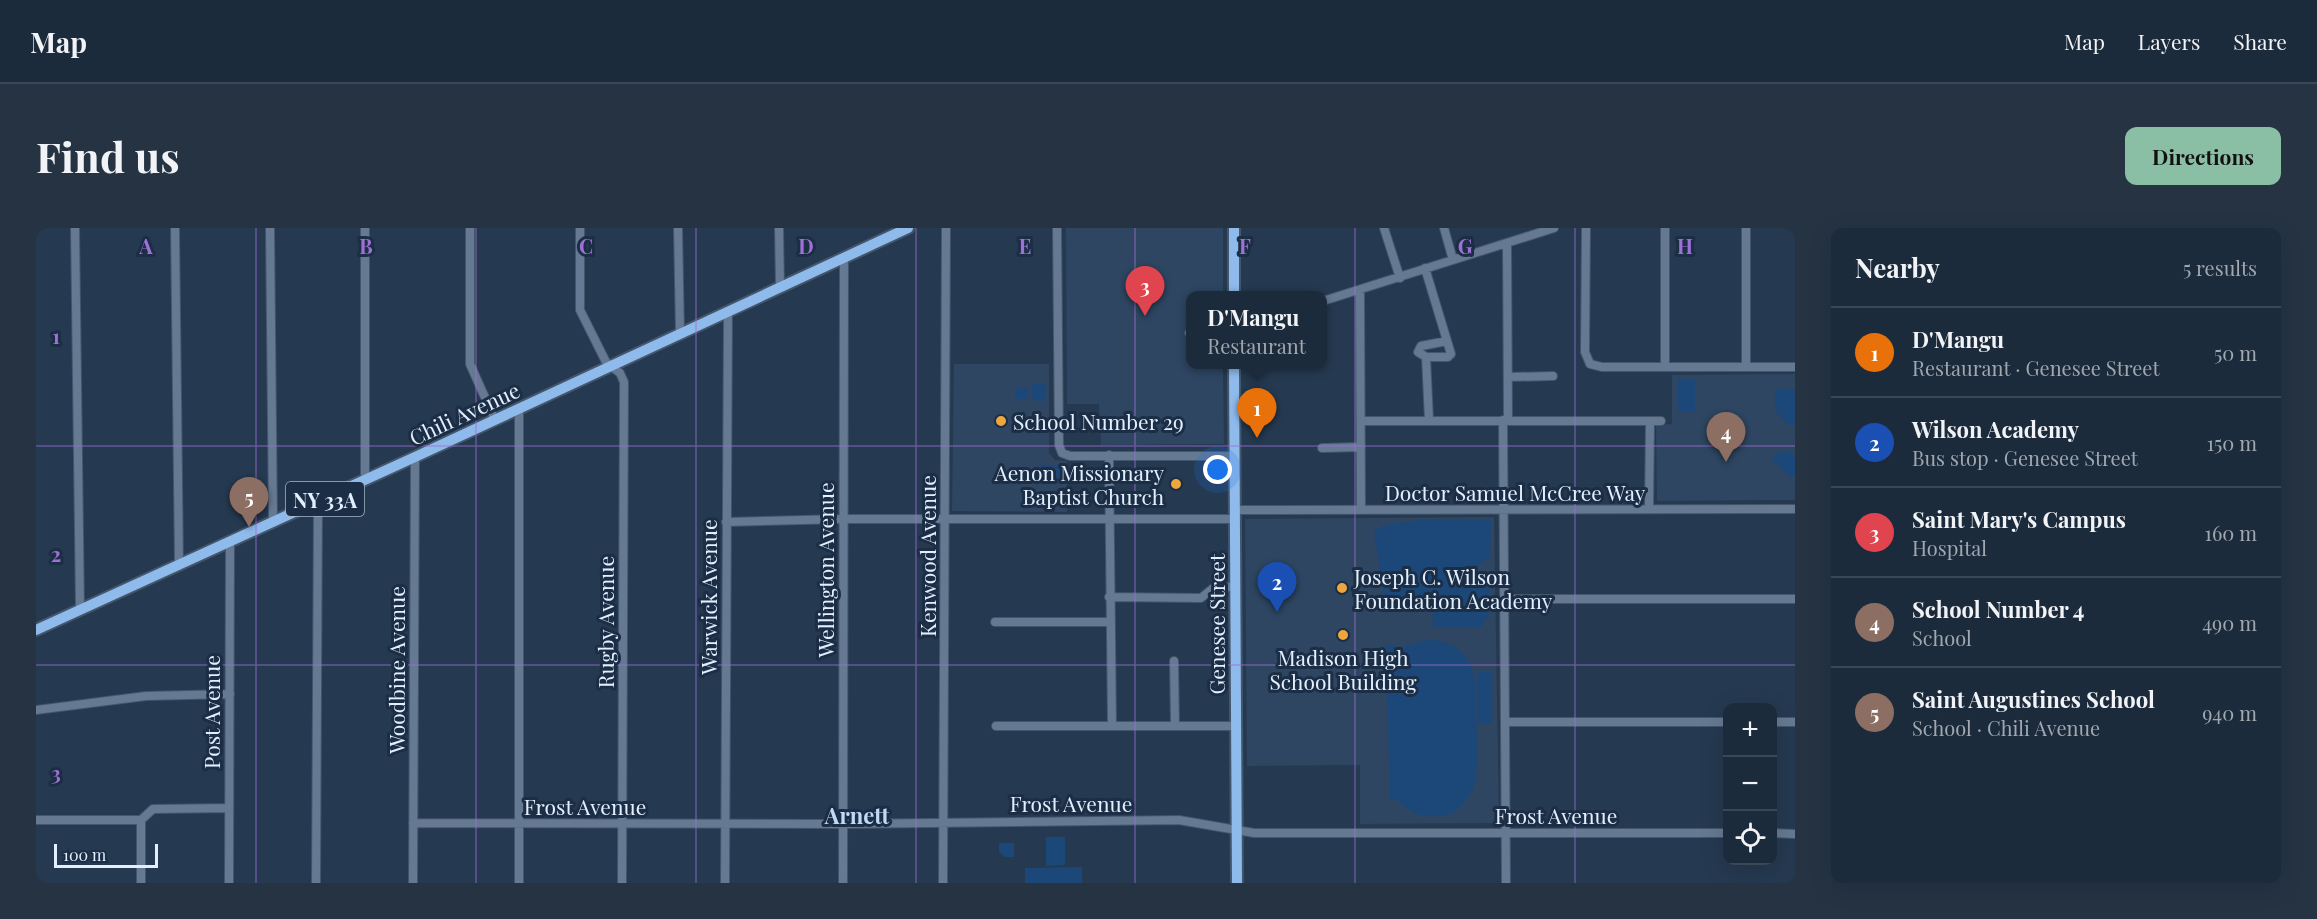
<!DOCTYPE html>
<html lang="en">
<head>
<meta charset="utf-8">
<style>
  body { margin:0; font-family:"Playfair Display",serif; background:#253343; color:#f1f3f6 }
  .controls { position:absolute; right:18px; bottom:18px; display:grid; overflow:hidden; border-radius:12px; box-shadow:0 6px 24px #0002 }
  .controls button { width:54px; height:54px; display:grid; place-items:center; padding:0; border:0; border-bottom:2px solid #3a4756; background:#1c2b3c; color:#f1f3f6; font:30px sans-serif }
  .scale { position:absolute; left:18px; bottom:15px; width:104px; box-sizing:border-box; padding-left:6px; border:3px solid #e3effe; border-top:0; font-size:16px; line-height:21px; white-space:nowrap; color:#e3effe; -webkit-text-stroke:4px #1b2e45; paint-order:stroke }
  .you { position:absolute; left:1182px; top:242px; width:21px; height:21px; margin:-15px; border:4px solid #fff; border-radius:50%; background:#1a73e8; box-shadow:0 0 0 9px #1a73e833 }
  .badge { display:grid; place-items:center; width:39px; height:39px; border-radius:50%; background:#8abfa5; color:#fff; font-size:20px; font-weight:700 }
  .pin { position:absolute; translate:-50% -50px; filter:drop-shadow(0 2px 3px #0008) }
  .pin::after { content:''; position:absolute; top:32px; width:21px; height:18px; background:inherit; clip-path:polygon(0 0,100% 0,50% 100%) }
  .popup { position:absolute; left:1150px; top:63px; width:141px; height:78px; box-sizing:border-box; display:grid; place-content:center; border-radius:12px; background:#1c2b3c; filter:drop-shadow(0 2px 4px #0005); font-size:20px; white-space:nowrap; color:#a0a7af }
  .popup b { font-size:22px; color:#f1f3f6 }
  .popup::after { content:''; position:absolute; left:50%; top:100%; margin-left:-12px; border:12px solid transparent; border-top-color:#1c2b3c }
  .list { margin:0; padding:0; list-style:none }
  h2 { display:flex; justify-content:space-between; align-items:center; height:78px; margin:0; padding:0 24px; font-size:26px }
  h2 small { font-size:20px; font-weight:400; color:#a0a7af }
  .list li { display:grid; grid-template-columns:39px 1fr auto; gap:18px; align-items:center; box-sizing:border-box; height:90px; padding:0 24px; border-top:2px solid #3a4756 }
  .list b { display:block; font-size:22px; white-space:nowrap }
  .list p { margin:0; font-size:20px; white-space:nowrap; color:#a0a7af }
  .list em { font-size:20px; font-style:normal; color:#a0a7af }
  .icon { flex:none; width:33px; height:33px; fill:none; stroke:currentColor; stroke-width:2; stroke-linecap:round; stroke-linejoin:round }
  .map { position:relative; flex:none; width:1759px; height:655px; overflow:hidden; border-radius:12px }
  header { display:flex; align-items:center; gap:36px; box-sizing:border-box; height:84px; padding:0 30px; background:#1c2b3c; border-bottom:2px solid #3a4756 }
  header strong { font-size:28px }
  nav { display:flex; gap:33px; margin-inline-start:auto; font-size:21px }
  .intro { display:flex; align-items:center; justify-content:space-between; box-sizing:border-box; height:144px; padding:0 36px }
  h1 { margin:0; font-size:42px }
  .button { padding:15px 27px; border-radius:12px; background:#8abfa5; color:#111; font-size:21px; font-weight:700 }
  main { display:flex; gap:36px; padding:0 36px }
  aside { flex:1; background:#1c2b3c; border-radius:12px; box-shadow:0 6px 24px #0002 }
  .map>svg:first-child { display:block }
</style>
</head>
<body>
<header>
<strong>Map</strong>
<nav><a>Map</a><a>Layers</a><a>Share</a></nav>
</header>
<div class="intro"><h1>Find us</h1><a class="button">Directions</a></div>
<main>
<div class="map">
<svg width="1759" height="655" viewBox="0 0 1759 655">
  <rect width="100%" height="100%" fill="#253950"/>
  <path fill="#2e4662" d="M 1030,0 L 1187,0 L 1187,67 L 1155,68 L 1155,136 L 1187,137 L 1188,216 L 1065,217 L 1063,176 L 1031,176 Z
    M 918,136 L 1013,136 L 1013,225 L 1019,232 L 1031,233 L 1031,284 L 916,283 Z
    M 1759,146 L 1759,272 L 1621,273 L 1620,197 L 1636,196 L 1636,147 Z
    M 1458,289 L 1463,595 L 1324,596 L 1324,537 L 1211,538 L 1209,291 Z"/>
  <path fill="#1c4879" d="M 1642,151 L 1659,151 L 1659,184 L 1642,184 Z
    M 996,156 L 1010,156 L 1009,173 L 996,172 Z
    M 979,159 L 992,159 L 992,171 L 979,171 Z
    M 1739,161 L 1759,161 L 1759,198 L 1754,198 L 1739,183 Z
    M 1754,223 L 1759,228 L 1759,247 L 1755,250 L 1735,231 L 1742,225 Z
    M 1004,237 L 1029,237 L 1029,249 L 1004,249 Z
    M 1393,291 L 1455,292 L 1454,330 L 1427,345 L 1453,343 L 1454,385 L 1445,399 L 1397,400 L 1396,374 L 1402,359 L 1370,377 L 1350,380 L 1338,303 L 1349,297 Z
    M 1394,411 C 1421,416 1432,423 1439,451 C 1439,481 1443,521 1440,549 C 1438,565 1423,587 1406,588 C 1383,589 1377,587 1361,572 L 1354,572 L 1350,417 L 1359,417 L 1360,430 L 1370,418 Z
    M 1441,444 L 1455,444 L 1456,496 L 1441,496 Z
    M 1010,609 L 1029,609 L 1029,637 L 1010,638 Z
    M 963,615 L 978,615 L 978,629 L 969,629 L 963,624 Z
    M 1046,639 L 1046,655 L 989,655 L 989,640 Z"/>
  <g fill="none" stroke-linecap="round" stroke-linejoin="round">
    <g stroke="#43566c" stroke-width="10">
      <path id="minor" d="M 39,0 L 44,382
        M 139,0 L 143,337
        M 234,0 L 237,294
        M 434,0 L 434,136 L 459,192
        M 544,0 L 544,82 L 570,134 L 584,145 L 588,154 L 586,655
        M 642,0 L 644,106
        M 743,0 L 744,59
        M 1021,0 L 1023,217 L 1026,225 L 1034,228 L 1199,228
        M 1348,0 L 1364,50
        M 1408,0 L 1417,32
        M 1550,0 L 1549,124 L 1554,136 L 1566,139 L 1759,139
        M 1629,0 L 1629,139
        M 1710,0 L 1710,139
        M 1471,15 L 1472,192
        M 1389,40 L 1415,126 L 1412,129 L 1390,129 L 1393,192
        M 1324,62 L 1325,282
        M 1287,73 L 1518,0
        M 1153,105 L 1155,104
        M 1390,129 L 1382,124 L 1385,118 L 1411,113
        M 1472,149 L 1517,148
        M 1467,192 L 1470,655
        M 1325,193 L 1625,193
        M 1286,220 L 1325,219
        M 1073,227 L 1076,498
        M 329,252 L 329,0
        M 1613,281 L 1614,193
        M 1199,282 L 1759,281
        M 690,294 L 807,291 L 1199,291
        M 1073,369 L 1165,370 L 1176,361 L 1199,358
        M 1468,371 L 1759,371
        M 959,394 L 1074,394
        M 1138,433 L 1139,498
        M 0,482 L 110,468 L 194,466
        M 1469,494 L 1692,494
        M 1736,494 L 1759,494
        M 960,498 L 1200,498
        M 0,592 L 105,592 L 117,581 L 193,580
        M 377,595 L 807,596 L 1143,592 L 1218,605 L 1692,605
        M 1736,605 L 1759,606
        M 105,655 L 105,592
        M 193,655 L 194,314
        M 280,655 L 282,274
        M 377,655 L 379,229
        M 483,655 L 483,181
        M 689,655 L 692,83
        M 807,655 L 808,29
        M 907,655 L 910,0"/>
    </g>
    <g stroke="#43566c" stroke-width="14">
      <path id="major" d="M 1198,0 L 1198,68
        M 1198,136 L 1201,655
        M 0,402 L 379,229 L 872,0"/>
    </g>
    <use href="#minor" stroke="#657992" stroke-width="8"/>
    <use href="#major" stroke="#8fbaec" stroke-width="10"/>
  </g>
  <path fill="none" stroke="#9f70d5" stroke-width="1.5" stroke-opacity="0.55" d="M 220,0 L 220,655M 440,0 L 440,655M 660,0 L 660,655M 880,0 L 880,655M 1099,0 L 1099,655M 1319,0 L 1319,655M 1539,0 L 1539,655M 0,218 L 1759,218M 0,437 L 1759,437"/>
  <g fill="#efa73d" stroke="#1b2e45" stroke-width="2">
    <circle cx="965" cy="193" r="6"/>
    <circle cx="1140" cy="256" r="6"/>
    <circle cx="1306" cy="360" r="6"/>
    <circle cx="1307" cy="407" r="6"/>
  </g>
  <g text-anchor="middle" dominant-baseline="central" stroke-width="6" stroke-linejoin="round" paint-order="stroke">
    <rect fill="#1b2e45" stroke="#a7b5c6" stroke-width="1.5" x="250" y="254" width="78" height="34" rx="4.5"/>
    <g font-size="20" font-weight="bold" fill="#e3effe">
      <text x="289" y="271">NY 33A</text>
    </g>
    <g font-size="21" fill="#e3effe" stroke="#1b2e45">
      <text transform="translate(428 185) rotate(-25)">Chili Avenue</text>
      <text x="1479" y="264">Doctor Samuel McCree Way</text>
      <text transform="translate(891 328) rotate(-90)">Kenwood Avenue</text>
      <text transform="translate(789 342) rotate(-90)">Wellington Avenue</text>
      <text transform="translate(672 369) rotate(-90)">Warwick Avenue</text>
      <text transform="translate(569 394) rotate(-90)">Rugby Avenue</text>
      <text transform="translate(1180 396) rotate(-90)">Genesee Street</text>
      <text transform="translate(360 442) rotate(-90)">Woodbine Avenue</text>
      <text transform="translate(175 484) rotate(-90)">Post Avenue</text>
      <text x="1035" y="575">Frost Avenue</text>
      <text x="549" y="578">Frost Avenue</text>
      <text x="1520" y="587">Frost Avenue</text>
    </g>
    <g font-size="21" fill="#e3effe" stroke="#1b2e45" text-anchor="start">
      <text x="977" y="193">School Number 29</text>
      <text x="1128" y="244" text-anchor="end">Aenon Missionary<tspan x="1128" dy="24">Baptist Church</tspan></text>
      <text x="1318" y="348">Joseph C. Wilson<tspan x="1318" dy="24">Foundation Academy</tspan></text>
      <text x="1307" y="429" text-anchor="middle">Madison High<tspan x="1307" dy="24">School Building</tspan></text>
    </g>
    <g font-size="22" font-weight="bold" fill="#c0d9f6" stroke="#1b2e45">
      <text x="821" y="587">Arnett</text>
    </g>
  </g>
  <g font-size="20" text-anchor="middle" font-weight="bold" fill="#9f70d5" stroke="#1b2e45" stroke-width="6" stroke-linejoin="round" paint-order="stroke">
    <text x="110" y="26">A</text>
    <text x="330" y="26">B</text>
    <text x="550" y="26">C</text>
    <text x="770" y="26">D</text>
    <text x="989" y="26">E</text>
    <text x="1209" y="26">F</text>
    <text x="1429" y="26">G</text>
    <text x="1649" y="26">H</text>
    <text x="20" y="116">1</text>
    <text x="20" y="334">2</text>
    <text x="20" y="553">3</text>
  </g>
</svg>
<div class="controls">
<button>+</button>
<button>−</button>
<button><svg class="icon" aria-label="locate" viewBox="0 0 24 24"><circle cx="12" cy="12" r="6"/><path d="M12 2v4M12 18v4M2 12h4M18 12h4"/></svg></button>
</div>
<div class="scale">100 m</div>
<div class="you"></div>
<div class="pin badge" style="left:1221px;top:210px;background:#e8710a">1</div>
<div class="popup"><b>D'Mangu</b>Restaurant</div>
<div class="pin badge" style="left:1241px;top:384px;background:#1a4fb4">2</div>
<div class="pin badge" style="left:1109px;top:88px;background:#e0444e">3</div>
<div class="pin badge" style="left:1690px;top:234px;background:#8d6e63">4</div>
<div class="pin badge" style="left:213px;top:299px;background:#8d6e63">5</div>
</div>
<aside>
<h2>Nearby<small>5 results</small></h2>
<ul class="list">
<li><span class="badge" style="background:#e8710a">1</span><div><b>D'Mangu</b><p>Restaurant · Genesee Street</p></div><em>50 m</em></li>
<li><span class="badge" style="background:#1a4fb4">2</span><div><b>Wilson Academy</b><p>Bus stop · Genesee Street</p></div><em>150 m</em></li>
<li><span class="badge" style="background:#e0444e">3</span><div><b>Saint Mary's Campus</b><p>Hospital</p></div><em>160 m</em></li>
<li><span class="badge" style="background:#8d6e63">4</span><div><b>School Number 4</b><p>School</p></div><em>490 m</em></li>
<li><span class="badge" style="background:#8d6e63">5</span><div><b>Saint Augustines School</b><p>School · Chili Avenue</p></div><em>940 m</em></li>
</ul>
</aside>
</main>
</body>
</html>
